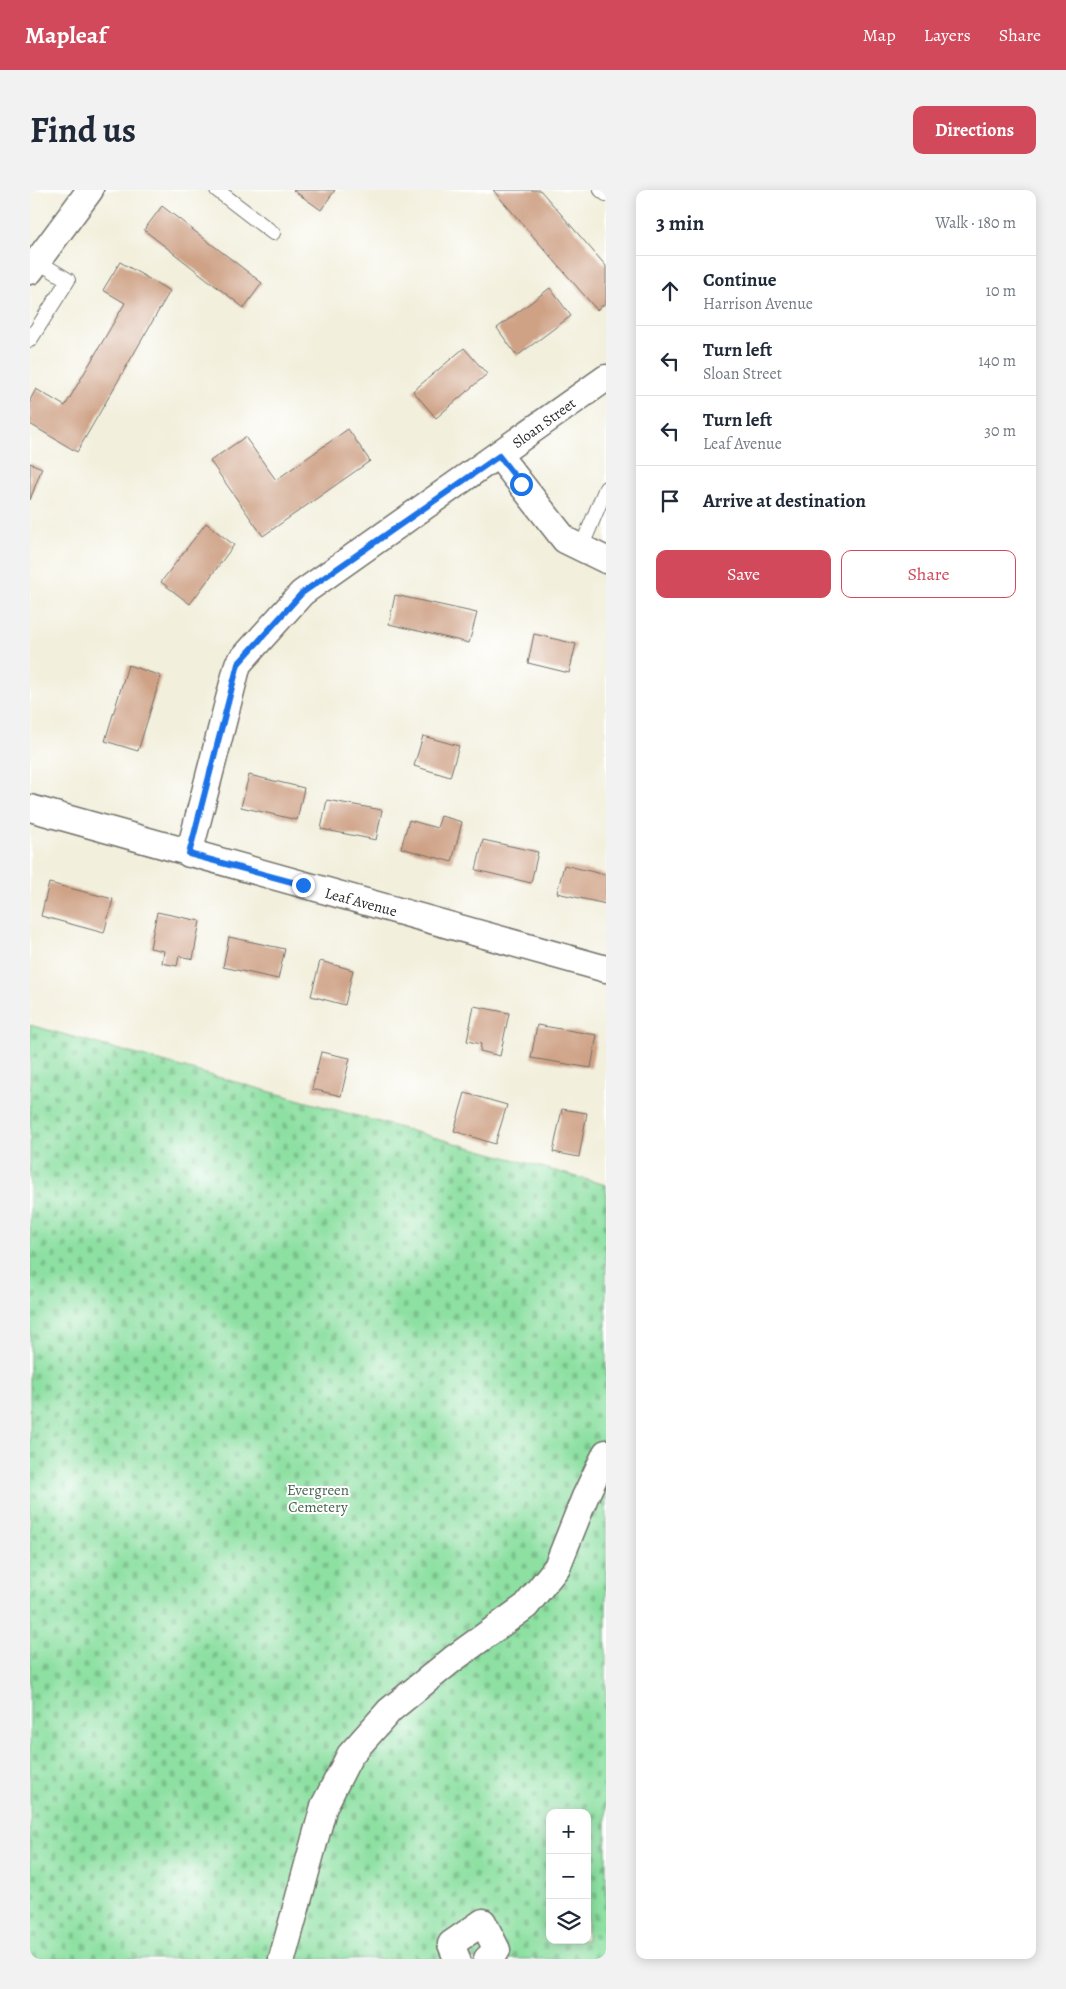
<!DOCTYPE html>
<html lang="en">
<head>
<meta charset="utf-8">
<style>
  body { margin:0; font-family:Alegreya,serif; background:#f2f2f3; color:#1f2937 }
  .controls { position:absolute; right:15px; bottom:15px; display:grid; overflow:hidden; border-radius:10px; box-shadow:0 2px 12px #0003 }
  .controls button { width:45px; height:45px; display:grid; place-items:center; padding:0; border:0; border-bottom:1px solid #e0e1e3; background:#fff; color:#1f2937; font:25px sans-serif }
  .stop { position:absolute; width:15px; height:15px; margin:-11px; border:4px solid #1a73e8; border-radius:50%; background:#fff }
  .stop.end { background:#1a73e8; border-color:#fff; box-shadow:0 1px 5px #0008 }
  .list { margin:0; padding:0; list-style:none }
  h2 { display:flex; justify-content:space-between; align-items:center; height:65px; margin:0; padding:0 20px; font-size:21px }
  h2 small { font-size:16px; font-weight:400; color:#747a83 }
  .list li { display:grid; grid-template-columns:32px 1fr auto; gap:15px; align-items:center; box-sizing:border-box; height:70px; padding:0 20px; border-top:1px solid #e0e1e3 }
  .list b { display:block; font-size:19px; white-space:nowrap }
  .list p { margin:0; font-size:16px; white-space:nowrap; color:#747a83 }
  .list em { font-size:16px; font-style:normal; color:#747a83 }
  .actions { display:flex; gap:10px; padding:15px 20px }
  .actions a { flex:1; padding:11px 0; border:1px solid #d1495b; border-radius:10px; text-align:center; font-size:18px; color:#d1495b }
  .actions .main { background:#d1495b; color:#fff }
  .icon { flex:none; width:28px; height:28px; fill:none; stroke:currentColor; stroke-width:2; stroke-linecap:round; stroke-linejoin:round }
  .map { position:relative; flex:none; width:576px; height:1769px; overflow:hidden; border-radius:10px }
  header { display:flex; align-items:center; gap:30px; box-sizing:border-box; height:70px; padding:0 25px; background:#d1495b; color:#fff }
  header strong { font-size:24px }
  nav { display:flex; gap:28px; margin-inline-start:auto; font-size:18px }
  .intro { display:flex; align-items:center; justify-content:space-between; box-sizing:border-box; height:120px; padding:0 30px }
  h1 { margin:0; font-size:35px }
  .button { padding:12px 22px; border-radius:10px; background:#d1495b; color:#fff; font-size:18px; font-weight:700 }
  main { display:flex; gap:30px; padding:0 30px }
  aside { flex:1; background:#fff; border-radius:10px; box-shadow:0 2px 12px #0003 }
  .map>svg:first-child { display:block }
</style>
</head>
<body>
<header>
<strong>Mapleaf</strong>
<nav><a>Map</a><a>Layers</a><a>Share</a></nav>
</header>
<div class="intro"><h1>Find us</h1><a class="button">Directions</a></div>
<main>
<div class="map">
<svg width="576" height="1769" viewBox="0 0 576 1769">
  <defs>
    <pattern id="cemetery-stones" width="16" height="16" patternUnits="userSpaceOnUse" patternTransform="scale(1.25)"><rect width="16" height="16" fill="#8de0a2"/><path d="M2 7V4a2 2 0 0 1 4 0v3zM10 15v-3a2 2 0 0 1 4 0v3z" fill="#7ac08c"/></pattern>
  </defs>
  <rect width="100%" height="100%" fill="#fff"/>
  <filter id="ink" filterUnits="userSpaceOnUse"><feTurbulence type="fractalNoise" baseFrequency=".02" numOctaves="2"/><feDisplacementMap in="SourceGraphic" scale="10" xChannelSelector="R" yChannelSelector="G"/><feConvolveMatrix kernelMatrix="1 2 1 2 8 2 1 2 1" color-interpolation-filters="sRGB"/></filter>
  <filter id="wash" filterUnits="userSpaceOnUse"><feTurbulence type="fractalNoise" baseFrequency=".0096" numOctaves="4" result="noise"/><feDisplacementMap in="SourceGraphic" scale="20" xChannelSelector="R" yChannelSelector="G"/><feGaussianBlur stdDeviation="1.12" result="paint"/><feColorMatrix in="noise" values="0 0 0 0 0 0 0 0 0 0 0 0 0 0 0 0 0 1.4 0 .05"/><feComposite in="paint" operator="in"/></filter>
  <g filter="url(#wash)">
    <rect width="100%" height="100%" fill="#f2efdc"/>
    <path fill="url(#cemetery-stones)" stroke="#5c8666" fill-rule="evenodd" d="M 0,835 L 576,995 L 576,1769 L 0,1769 ZM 520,1623 L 557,1623 L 557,1750 L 520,1750 Z"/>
    <g id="blocks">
      <path fill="#cfa286" d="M 263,0 L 305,0 L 291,20 Z
        M 463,0 L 510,0 L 576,76 L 576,113 L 567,120 Z
        M 132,16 L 232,93 L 214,118 L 114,40 Z
        M 90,72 L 140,101 L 47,262 L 0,234 L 0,210 L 6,199 L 35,216 L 95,113 L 73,100 Z
        M 520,98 L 541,126 L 487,166 L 467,138 Z
        M 434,158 L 457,184 L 406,228 L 383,201 Z
        M 318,239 L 340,271 L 233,346 L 180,271 L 215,247 L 246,290 Z
        M 0,273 L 12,278 L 0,310 Z
        M 176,333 L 204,355 L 160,414 L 131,392 Z
        M 365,405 L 447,423 L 439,453 L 359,434 Z
        M 504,444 L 546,454 L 539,483 L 498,473 Z
        M 98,475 L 131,486 L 108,561 L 75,551 Z
        M 393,546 L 429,556 L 420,587 L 384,576 Z
        M 219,585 L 274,598 L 267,630 L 211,617 Z
        M 297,610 L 352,620 L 346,650 L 291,639 Z
        M 411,626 L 432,632 L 422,672 L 371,658 L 379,630 L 407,638 Z
        M 453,650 L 508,662 L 501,693 L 446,680 Z
        M 534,675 L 576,685 L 576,714 L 527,703 Z
        M 19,693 L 83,709 L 74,743 L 11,726 Z
        M 127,722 L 170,731 L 163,769 L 149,766 L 147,776 L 132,773 L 134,761 L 120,758 Z
        M 199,747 L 255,759 L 248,789 L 193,777 Z
        M 290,771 L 323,780 L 315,815 L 281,806 Z
        M 444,816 L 479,823 L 470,866 L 450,861 L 451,854 L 437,851 Z
        M 507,835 L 567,845 L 561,878 L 501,868 Z
        M 291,862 L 320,868 L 311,906 L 282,899 Z
        M 435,903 L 477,915 L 465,954 L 424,941 Z
        M 532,919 L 557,923 L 549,967 L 523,962 Z"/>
    </g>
  </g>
  <g filter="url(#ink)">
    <use href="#blocks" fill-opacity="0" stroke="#717069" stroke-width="1"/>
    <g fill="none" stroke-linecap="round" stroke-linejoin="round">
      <g stroke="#717069" stroke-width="16">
        <path id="lane" d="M 187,0 L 243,43
          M 571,0 L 576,4
          M 0,150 L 38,90 L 7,71
          M 551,358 L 576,298"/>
      </g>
      <g stroke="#717069" stroke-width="29">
        <path id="street" d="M 0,81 L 60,0
          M 469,266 L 535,350 L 576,370
          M 0,618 L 576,779
          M 159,664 L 208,474 L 272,403 L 576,188
          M 252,1769 L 294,1616 L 320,1565 L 360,1520 L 423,1469 L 496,1416 L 527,1377 L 555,1307 L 576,1263
          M 427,1769 L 421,1754 L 453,1732 L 467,1760 L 457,1769"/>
      </g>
      <use href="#lane" stroke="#fff" stroke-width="14"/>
      <use href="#street" stroke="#fff" stroke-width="26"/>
    </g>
  </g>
  <g fill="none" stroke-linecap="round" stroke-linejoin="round" filter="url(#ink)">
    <path stroke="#1a73e8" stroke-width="6" d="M 273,695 L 159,664 L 208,474 L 272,403 L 469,266 L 491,294"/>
  </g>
  <g text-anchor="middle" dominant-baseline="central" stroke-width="4" stroke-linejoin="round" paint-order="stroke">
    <g font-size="15" fill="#2b2b2b" stroke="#fff">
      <text transform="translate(514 233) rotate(-36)">Sloan Street</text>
      <text transform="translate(331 712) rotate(15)">Leaf Avenue</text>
    </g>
    <g font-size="15" fill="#48614f" stroke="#fff">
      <text x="288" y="1300">Evergreen<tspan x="288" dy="17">Cemetery</tspan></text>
    </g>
  </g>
</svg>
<div class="controls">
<button>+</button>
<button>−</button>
<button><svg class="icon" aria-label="layers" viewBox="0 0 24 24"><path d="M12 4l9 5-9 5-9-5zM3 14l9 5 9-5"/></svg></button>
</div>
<div class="stop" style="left:491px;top:294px"></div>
<div class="stop end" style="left:273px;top:695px"></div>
</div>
<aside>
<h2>3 min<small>Walk · 180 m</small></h2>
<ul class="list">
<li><svg class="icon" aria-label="ahead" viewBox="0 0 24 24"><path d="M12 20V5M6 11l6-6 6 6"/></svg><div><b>Continue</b><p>Harrison Avenue</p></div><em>10 m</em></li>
<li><svg class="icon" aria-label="left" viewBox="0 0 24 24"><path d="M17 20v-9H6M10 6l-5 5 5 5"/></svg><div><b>Turn left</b><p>Sloan Street</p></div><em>140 m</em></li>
<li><svg class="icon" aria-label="left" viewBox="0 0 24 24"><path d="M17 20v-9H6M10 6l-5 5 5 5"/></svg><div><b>Turn left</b><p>Leaf Avenue</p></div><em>30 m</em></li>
<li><svg class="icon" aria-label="arrive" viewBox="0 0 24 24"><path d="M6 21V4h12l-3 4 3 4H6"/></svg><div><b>Arrive at destination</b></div></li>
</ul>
<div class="actions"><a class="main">Save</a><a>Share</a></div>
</aside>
</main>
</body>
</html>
